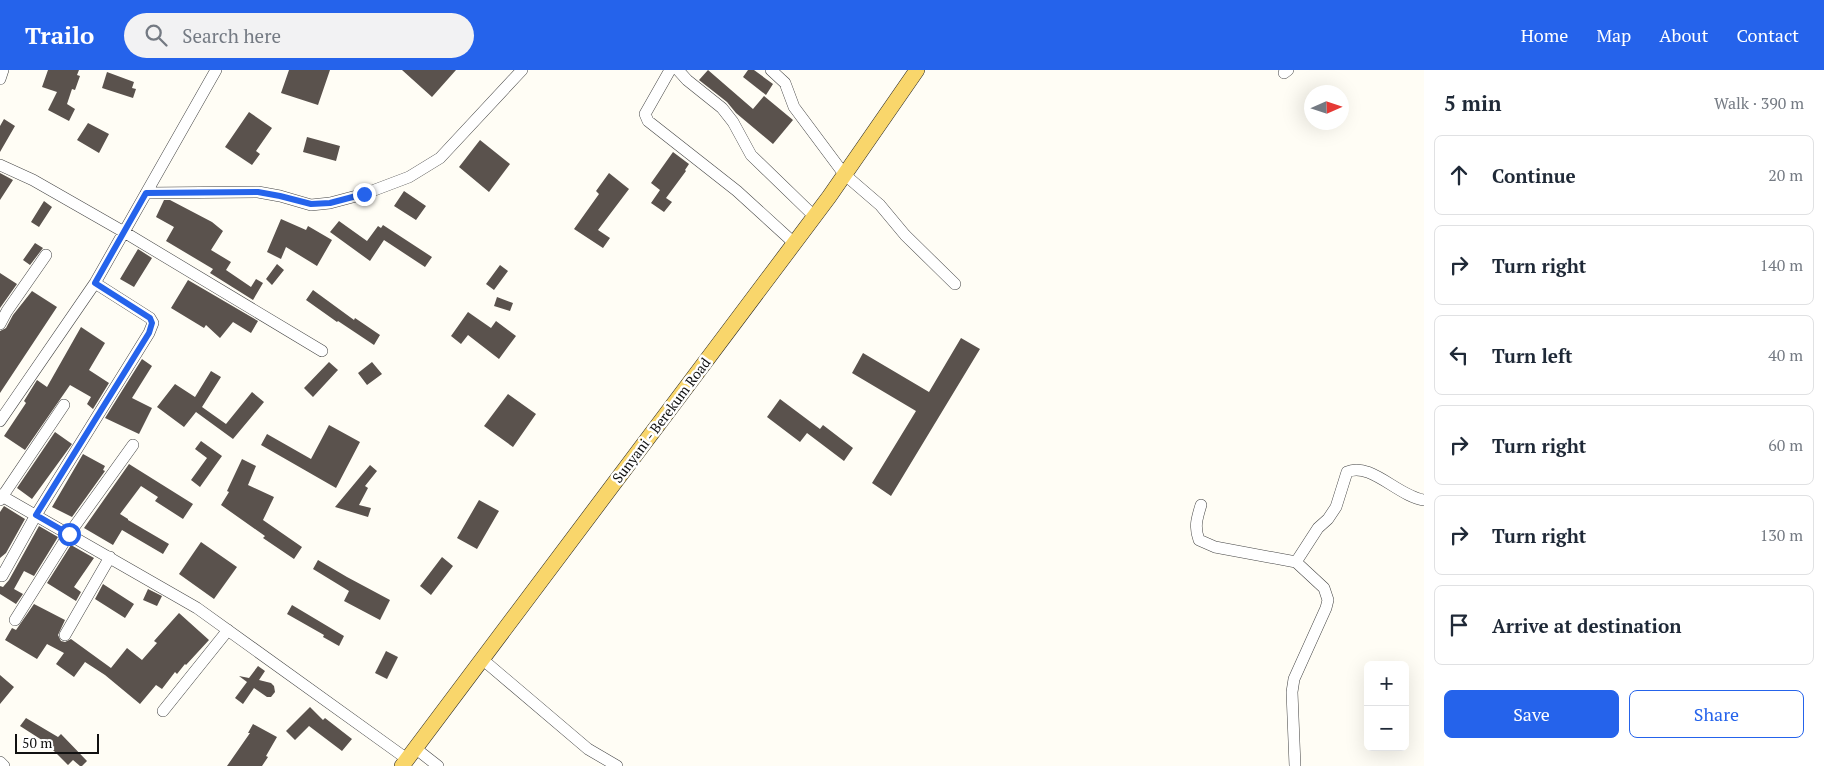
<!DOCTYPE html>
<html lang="en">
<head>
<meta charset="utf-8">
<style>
  body { margin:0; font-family:"PT Serif",serif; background:#f2f2f3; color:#1f2937 }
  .controls { position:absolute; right:15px; bottom:15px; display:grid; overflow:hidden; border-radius:8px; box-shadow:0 5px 20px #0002 }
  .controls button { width:45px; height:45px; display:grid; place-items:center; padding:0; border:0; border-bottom:1px solid #e0e1e3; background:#fff; color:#1f2937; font:25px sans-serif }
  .compass { position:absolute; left:1304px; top:15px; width:45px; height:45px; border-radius:50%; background:#fff; box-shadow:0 5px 20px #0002; rotate:87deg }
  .scale { position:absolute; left:15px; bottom:12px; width:84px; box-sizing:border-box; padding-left:5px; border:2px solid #111; border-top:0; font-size:14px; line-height:18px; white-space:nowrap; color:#111; -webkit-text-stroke:4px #fff; paint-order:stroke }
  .stop { position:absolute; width:15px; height:15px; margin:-11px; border:4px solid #2563eb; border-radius:50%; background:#fff }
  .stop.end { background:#2563eb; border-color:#fff; box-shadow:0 1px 5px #0008 }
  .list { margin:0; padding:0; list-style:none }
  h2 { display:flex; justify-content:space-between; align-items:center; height:65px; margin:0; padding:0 20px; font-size:21px }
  h2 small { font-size:16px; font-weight:400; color:#747a83 }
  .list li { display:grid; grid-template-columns:32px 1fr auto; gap:15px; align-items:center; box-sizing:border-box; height:80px; margin:0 10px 10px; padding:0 10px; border:1px solid #e0e1e3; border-radius:8px }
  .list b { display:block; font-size:19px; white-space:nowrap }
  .list em { font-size:16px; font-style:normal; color:#747a83 }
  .actions { display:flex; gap:10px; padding:15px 20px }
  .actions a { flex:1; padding:11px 0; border:1px solid #2563eb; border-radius:8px; text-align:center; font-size:18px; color:#2563eb }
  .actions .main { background:#2563eb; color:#fff }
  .icon { flex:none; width:28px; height:28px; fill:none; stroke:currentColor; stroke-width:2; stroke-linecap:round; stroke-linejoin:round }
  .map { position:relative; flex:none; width:1424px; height:696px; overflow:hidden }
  header { display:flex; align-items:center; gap:30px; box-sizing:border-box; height:70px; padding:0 25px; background:#2563eb; color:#fff }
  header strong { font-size:24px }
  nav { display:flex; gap:28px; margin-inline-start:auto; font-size:18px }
  .search { width:350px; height:45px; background:#f2f2f3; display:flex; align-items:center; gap:12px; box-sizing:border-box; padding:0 18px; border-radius:28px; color:#747a83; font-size:19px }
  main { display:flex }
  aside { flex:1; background:#fff }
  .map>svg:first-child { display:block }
</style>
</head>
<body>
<header>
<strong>Trailo</strong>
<div class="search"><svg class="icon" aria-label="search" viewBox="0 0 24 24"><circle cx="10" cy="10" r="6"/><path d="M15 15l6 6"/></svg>Search here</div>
<nav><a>Home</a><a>Map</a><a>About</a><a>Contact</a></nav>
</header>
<main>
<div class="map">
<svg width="1424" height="696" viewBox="0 0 1424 696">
  <rect width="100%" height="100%" fill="#fffdf5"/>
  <path fill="#5a524d" d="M 48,0 L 79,0 L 77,5 L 80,6 L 75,20 L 72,19 L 67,34 L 75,39 L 69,51 L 48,40 L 57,22 L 42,17 Z
    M 289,0 L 330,0 L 318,35 L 281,23 Z
    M 402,0 L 456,0 L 432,27 Z
    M 708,0 L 753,39 L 764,26 L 793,50 L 773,74 L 736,43 L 727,32 L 699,10 Z
    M 748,0 L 754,0 L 773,14 L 766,25 L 743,7 Z
    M 107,2 L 134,12 L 132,18 L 136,19 L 133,28 L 102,18 Z
    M 249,42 L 272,58 L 256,81 L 260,84 L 252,95 L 225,77 Z
    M 4,49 L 15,56 L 0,82 L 0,56 Z
    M 88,53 L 109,64 L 99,83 L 77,70 Z
    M 307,67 L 340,76 L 336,91 L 303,82 Z
    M 480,70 L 510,94 L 489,122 L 459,97 Z
    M 673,82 L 689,94 L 685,100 L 686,101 L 666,128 L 672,132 L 664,142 L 651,133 L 660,120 L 651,113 Z
    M 0,103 L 13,110 L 0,130 Z
    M 609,103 L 629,119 L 598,160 L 610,168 L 603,178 L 574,159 L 599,124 L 596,121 Z
    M 404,121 L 426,136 L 416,150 L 394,136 Z
    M 164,130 L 170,130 L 212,152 L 223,161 L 211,180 L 231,192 L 226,200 L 251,217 L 256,209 L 263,213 L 253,230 L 210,203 L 213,199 L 166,171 L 174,157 L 156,147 Z
    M 44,131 L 52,137 L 39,157 L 31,152 Z
    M 281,149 L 306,160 L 308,156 L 332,170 L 317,196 L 286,177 L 281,189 L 267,182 Z
    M 339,151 L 367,171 L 378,156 L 381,158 L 383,155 L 432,187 L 425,197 L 384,170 L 370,191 L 330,162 Z
    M 35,173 L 43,178 L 30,195 L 23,190 Z
    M 138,179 L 152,188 L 134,217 L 120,209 Z
    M 277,194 L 284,200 L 272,215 L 266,209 Z
    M 500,195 L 508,201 L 494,220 L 486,214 Z
    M 0,203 L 17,214 L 0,238 Z
    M 188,210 L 258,251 L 251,263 L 233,252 L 220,268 L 206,255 L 204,258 L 171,238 Z
    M 313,220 L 354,250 L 355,248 L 380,265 L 374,275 L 338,251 L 337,252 L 306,230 Z
    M 32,221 L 57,237 L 0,323 L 0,261 L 6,258 L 13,245 Z
    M 497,227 L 513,233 L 510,241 L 494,236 Z
    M 468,242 L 491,258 L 496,251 L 516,266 L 499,289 L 468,265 L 461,274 L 451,266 Z
    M 81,257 L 105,273 L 89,300 L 109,313 L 93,339 L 87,334 L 91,327 L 70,315 L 25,380 L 4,366 L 26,333 L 24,331 L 37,310 L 47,317 Z
    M 961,268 L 980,279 L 891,426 L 872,413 L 916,341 L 852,303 L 863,283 L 929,322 Z
    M 142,289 L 152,296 L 132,328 L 152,338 L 139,364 L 105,348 Z
    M 329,292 L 338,300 L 313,327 L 304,318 Z
    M 372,292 L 382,304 L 367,315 L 358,303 Z
    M 211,301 L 221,307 L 202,337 L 226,354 L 252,322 L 264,332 L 233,369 L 196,342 L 184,357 L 157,337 L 175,314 L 195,327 Z
    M 508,324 L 536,344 L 513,377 L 484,356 Z
    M 780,329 L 820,359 L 823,355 L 853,378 L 844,391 L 807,363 L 800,372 L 767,347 Z
    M 329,355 L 360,372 L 336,418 L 261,375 L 267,364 L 311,389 Z
    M 55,362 L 72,374 L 32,429 L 17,418 Z
    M 201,371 L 222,386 L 200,417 L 191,410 L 207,388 L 195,379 Z
    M 83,384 L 105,396 L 103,400 L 105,401 L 72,447 L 52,437 Z
    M 242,389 L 256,396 L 248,415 L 274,427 L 263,450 L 302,477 L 294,489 L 263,468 L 265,466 L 221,435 L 229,422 L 227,421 Z
    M 129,394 L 193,434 L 183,449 L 155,431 L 158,427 L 141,416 L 120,444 L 128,449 L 128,450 L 169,474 L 163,484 L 122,460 L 113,475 L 84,458 Z
    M 370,395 L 377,401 L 365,416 L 368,418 L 359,435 L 371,438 L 368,447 L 335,437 Z
    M 479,430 L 499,441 L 477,479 L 457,468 Z
    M 4,436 L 25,449 L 6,483 L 0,488 L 0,442 Z
    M 39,456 L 58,467 L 34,506 L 24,501 L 14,519 L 23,524 L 16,534 L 0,524 L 0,516 L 3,517 L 9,510 Z
    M 201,472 L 237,497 L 214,529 L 179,504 Z
    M 71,475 L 94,488 L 74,517 L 81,522 L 76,531 L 47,513 Z
    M 442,487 L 453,496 L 431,525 L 420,516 Z
    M 318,490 L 347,507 L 390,530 L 380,550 L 344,531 L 349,521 L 313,499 Z
    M 103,514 L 134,534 L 125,548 L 95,529 Z
    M 148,519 L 162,526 L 157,536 L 143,530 Z
    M 34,534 L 65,550 L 58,565 L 61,571 L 65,572 L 71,569 L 111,598 L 127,578 L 142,590 L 157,573 L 154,571 L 179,543 L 209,570 L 186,595 L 185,594 L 177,604 L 175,602 L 162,619 L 156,615 L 140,634 L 105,605 L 85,592 L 74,607 L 56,594 L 64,583 L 47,574 L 37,589 L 5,570 L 12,558 L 16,560 Z
    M 292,535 L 344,566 L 339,576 L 323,567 L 324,565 L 287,544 Z
    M 386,581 L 398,587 L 387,609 L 375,603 Z
    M 258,596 L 265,601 L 259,610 L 271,613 L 274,616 L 275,622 L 271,627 L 267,627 L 254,618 L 243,634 L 235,628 L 247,612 L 239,606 L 249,608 Z
    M 0,605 L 14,617 L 0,634 Z
    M 310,637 L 323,650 L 325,648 L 352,669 L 342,681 L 309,656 L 295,670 L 286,661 Z
    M 26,648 L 58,667 L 61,664 L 87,691 L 82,696 L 80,696 L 73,690 L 68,695 L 45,672 L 20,656 Z
    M 253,654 L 277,667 L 266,686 L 268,687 L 262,696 L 227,696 L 250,663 L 248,663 Z"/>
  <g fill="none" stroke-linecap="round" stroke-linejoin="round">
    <g stroke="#444" stroke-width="12">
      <path id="minor" d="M 670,0 L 645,44 L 648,51 L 737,121 L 794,173
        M 678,0 L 687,10 L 722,38 L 733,52 L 751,85 L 814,146
        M 771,0 L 785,13 L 794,37 L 844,104 L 880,135 L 905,165 L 955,214
        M 1284,3 L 1288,0
        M 0,9 L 3,0
        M 0,95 L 33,110 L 124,162 L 322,281
        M 146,123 L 258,122 L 280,126 L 311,135 L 330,133 L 364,124 L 409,107 L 440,88 L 522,0
        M 0,254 L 7,241 L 46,185
        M 0,351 L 95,213 L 216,0
        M 0,425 L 197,538 L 407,689
        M 0,430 L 64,335
        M 1201,435 C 1197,448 1194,457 1199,470 L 1215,477 L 1296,492 L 1324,518 L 1328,530 L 1326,538 L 1294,609 L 1292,622 L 1295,696
        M 1296,492 L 1318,458 L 1328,449 L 1336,437 L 1347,402 C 1370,391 1399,427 1424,430
        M 2,506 L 36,445 L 149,263 L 153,253 L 150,248 L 95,213
        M 15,550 L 69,464 L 133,375
        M 65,565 L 110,487
        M 482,589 L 588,679 L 617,696
        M 163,641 L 228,560
        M 415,678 L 438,696
        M 0,692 L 4,696"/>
    </g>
    <g stroke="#222" stroke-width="16">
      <path id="major" d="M 402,696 L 829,127 L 917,0"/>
    </g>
    <use href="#minor" stroke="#fff" stroke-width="11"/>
    <use href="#major" stroke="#f9d66b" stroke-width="15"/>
  </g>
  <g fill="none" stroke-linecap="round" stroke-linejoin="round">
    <path stroke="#2563eb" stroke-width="6" d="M 69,464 L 36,445 L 149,263 L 152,253 L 150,248 L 95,213 L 146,123 L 258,122 L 280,126 L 311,134 L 330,133 L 364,124"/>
  </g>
  <g text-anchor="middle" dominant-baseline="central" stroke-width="5" stroke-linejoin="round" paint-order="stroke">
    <g font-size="14" fill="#111" stroke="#fff">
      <text transform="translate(661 350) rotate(-53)">Sunyani - Berekum Road</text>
    </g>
  </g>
</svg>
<div class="controls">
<button>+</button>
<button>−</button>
</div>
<svg class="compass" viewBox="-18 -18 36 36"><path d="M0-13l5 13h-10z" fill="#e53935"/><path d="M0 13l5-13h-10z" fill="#747a83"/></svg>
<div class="scale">50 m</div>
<div class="stop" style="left:69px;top:464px"></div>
<div class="stop end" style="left:364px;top:124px"></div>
</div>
<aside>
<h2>5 min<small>Walk · 390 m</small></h2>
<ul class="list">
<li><svg class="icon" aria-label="ahead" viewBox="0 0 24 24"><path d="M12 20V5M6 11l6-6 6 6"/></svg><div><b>Continue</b></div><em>20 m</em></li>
<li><svg class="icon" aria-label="right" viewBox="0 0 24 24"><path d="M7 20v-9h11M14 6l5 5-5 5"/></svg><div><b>Turn right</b></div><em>140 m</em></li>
<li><svg class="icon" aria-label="left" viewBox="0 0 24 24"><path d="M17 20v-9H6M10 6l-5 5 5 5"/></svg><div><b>Turn left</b></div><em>40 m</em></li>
<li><svg class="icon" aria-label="right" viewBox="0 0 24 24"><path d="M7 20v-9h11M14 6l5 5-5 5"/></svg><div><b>Turn right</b></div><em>60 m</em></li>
<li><svg class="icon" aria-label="right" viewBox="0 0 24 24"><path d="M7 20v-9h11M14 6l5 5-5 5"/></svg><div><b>Turn right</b></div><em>130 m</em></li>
<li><svg class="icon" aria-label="arrive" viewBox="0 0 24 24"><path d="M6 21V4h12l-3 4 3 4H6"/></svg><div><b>Arrive at destination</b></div></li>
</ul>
<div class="actions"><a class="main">Save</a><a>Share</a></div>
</aside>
</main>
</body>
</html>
